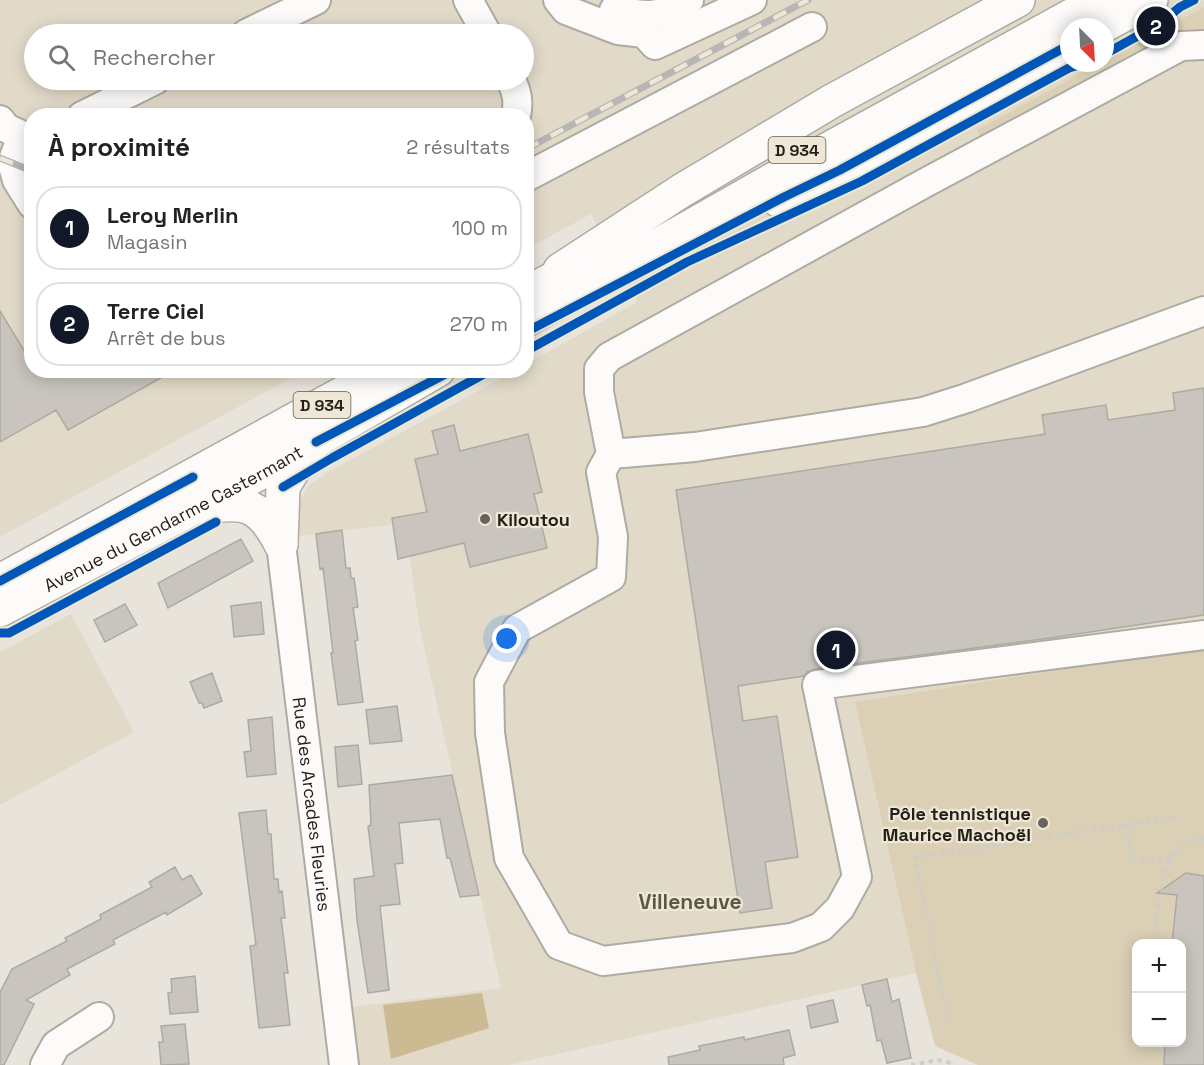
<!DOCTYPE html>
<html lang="fr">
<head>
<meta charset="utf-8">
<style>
  body { margin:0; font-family:"Space Grotesk",sans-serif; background:#f2f2f2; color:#222 }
  .controls { position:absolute; right:18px; bottom:18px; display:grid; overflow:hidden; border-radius:12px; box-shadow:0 3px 15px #0003 }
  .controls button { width:54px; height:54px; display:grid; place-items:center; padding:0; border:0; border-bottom:2px solid #e0e0e0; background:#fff; color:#222; font:30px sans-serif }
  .compass { position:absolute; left:1060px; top:18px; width:54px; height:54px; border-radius:50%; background:#fff; box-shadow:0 3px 15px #0003; rotate:156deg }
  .you { position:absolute; left:507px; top:639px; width:21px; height:21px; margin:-15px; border:4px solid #fff; border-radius:50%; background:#1a73e8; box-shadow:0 0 0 9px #1a73e833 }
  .badge { display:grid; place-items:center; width:39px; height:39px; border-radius:50%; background:#111827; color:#fff; font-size:20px; font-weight:700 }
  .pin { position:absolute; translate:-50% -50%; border:3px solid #fff; box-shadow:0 2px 6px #0006 }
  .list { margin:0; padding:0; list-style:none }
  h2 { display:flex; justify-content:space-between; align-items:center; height:78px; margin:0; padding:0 24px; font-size:26px }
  h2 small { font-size:20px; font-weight:400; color:#767676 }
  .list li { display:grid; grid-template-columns:39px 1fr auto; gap:18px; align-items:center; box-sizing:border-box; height:84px; margin:0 12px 12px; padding:0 12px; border:2px solid #e0e0e0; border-radius:24px }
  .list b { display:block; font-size:22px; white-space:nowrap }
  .list p { margin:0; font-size:20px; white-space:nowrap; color:#767676 }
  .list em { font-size:20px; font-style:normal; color:#767676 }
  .icon { flex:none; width:33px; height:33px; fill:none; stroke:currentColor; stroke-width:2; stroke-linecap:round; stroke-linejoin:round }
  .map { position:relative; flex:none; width:1204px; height:1065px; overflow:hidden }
  .search { position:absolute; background:#fff; box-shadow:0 3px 15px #0003; left:24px; top:24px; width:510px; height:66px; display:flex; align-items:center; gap:15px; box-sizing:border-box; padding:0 21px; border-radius:33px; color:#767676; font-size:22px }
  .panel { position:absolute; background:#fff; box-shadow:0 3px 15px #0003; left:24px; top:108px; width:510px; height:270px; border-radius:24px }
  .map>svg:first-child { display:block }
</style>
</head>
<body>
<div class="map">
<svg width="1204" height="1065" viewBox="0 0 1204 1065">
  <rect width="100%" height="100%" fill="#e8e4db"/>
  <path fill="#e2dac9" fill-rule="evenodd" d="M 0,0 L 1204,0 L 1204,647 L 855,702 L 916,973 L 509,1065 L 358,1065 L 352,1007 L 501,988 L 419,625 L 405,523 L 300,536 L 297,507 L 308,486 L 328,472 L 515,371 L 526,370 L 527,364 L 637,302 L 591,214 L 527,249 L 526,116 L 32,116 L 32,370 L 304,371 L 0,537 ZM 1069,27 L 1105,27 L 1105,63 L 1069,63 ZM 34,34 L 524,34 L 524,80 L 34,80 Z
    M 71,614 L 134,732 L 0,805 L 0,652 Z"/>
  <path fill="#dbd0b6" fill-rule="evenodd" d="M 1204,7 L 1204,35 L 982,140 L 977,130 L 1100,63 L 1105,63 L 1105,60 Z
    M 1204,647 L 1204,1065 L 978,1065 L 935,1046 L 916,973 L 855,702 ZM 1136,944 L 1182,944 L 1182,1042 L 1136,1042 Z"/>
  <path fill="#cbba92" d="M 482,993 L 489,1028 L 391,1059 L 383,1005 Z"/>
  <path fill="#c9c5be" stroke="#adaaa2" stroke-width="1.5" d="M 0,311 L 26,354 L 32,350 L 32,370 L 175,370 L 68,430 L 56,410 L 0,442 Z
    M 1204,388 L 1204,615 L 1050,638 L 815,669 L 807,672 L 804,676 L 738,686 L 743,721 L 777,716 L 798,857 L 765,862 L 772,908 L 740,913 L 676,490 L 1045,434 L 1042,415 L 1106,405 L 1108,420 L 1175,410 L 1173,393 Z
    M 454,425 L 460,451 L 528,434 L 542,492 L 534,494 L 547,548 L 470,567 L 464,543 L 398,559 L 392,518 L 427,512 L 415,459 L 438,454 L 432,431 Z
    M 342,530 L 346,568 L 350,568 L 351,578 L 354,578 L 358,607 L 353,608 L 358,640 L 355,641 L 363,702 L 338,705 L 331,653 L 333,653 L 323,568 L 320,569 L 316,534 Z
    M 241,539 L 253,561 L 168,608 L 158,583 Z
    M 261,602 L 264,634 L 234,637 L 231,606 Z
    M 125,604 L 137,625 L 105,642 L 94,620 Z
    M 212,673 L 222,701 L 204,708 L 202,703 L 199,703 L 190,682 Z
    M 397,706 L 402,741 L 370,744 L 366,710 Z
    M 272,717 L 276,774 L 247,777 L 244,752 L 251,751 L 248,720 Z
    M 358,745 L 362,784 L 338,787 L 335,747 Z
    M 452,775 L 479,895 L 460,897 L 450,858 L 447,858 L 440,819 L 399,823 L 403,863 L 395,864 L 400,904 L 380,906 L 389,990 L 368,993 L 357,920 L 354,879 L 374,876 L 368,826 L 371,825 L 369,785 Z
    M 266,810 L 268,834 L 271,834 L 274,879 L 278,879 L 279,892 L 282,891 L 285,918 L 281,918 L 288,973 L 284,973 L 290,1025 L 259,1028 L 250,946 L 256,945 L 239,813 Z
    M 175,867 L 182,880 L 191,875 L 202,894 L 167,915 L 166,912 L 113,940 L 115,944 L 67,969 L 70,975 L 26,1000 L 34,1004 L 4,1065 L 0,1065 L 0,992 L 12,969 L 67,941 L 65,938 L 101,919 L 100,915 L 152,887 L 149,882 Z
    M 1186,873 L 1204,876 L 1204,1065 L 1164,1065 L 1165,1042 L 1182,1042 L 1182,944 L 1172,944 L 1177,895 L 1157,893 Z
    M 195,976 L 198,1012 L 170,1014 L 168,993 L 172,992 L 171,979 Z
    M 887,979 L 892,1002 L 899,999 L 911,1058 L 887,1063 L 881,1040 L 877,1041 L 870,1005 L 867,1006 L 862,985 Z
    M 833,1000 L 838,1022 L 811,1028 L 807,1006 Z
    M 185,1024 L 189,1064 L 161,1065 L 159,1042 L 163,1042 L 161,1026 Z
    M 789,1030 L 795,1055 L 783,1058 L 784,1065 L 669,1065 L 668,1057 L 700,1050 L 699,1046 L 744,1037 L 744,1040 Z"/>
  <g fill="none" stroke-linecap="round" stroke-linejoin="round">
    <g stroke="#aeaba3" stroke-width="32">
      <g id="minor">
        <path d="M 468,0 L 487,34"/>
        <path d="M 558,0 L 566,10 L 618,30 L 644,33 L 655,45 L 752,0"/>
        <path d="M 614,10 C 649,18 658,18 689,0"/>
        <path d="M 246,34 L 316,0"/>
        <path d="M 1204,45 L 1181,46 L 1112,83 L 923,184 L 609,357 L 599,369 L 599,392 L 611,454 L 601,472 L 613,537 L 611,577 L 517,629 L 489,682 L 490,733 L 509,858 L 559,945 L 603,961 L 792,938 L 821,927 L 840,908 L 857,877 L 817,685 L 1204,635"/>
        <path d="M 511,80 C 517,92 519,102 516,116"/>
        <path d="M 82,116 L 155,80"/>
        <path d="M 0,120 L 6,128 L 32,140"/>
        <path d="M 22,136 L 12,163 L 17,180 L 32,204"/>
        <path d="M 526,177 L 812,27"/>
        <path d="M 611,454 L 695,447 L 923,412 L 967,398 L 1204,311"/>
        <path id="s1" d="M 281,544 L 344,1065"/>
        <path d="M 45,1065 L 56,1045 L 99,1017"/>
      </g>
    </g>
    <g stroke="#aeaba3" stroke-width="36">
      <g id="major">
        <path d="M 1101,27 L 1151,0"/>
        <path d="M 778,200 L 840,170 L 1069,45"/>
        <path d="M 560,270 L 681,191 L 832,101 L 1018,0"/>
        <path d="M 526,293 L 582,264"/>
        <path d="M 526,320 L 783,174 L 1100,0"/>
        <path d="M 204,508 C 247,499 261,506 281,544"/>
        <path d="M 281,544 L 283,487 L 295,467 L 310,449"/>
        <path d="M 0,581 L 385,370"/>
        <path id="s2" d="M 0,610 L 262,472 L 438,370"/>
      </g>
    </g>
    <path stroke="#cecdca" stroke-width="4" stroke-dasharray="4.5 4.5" stroke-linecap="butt" d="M 1126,825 L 1132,861 L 1171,859
      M 1154,944 C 1157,913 1158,835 1204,840
      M 947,1018 L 915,858 L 1176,817
      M 911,1065 L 938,1060 L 951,1063"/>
    <use href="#minor" stroke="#fcfbfa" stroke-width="28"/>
    <use href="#major" stroke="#fcfbfa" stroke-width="33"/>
    <g stroke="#b7b6b4" stroke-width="7">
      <path id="rail" d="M 526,149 L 808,0
        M 0,158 L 32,171"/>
    </g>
    <use href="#rail" stroke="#eee7d5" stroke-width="4.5" stroke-dasharray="14" stroke-linecap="butt"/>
    <g stroke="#eee7d5" stroke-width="13">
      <path id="cycleway" d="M 1105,54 L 1161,23 L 1180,7 L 1194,0
        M 526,332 L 784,197 L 840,170 L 1069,45
        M 526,351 L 687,262 L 862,181 L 1069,68 L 1087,63
        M 316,442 L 453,370
        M 283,487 L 332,458 L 491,370
        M 0,581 L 193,477
        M 0,633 L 9,633 L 216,522"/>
    </g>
    <use href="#cycleway" stroke="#0057b8" stroke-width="9"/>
  </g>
  <g fill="#67645d" stroke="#eee7d5" stroke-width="2">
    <circle cx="485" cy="519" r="6"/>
    <circle cx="1043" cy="823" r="6"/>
  </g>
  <g text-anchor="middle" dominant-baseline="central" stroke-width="4.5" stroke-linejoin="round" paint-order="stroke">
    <g fill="#eee7d5" stroke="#5f5b51" stroke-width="1.5">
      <rect x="768.5" y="137" width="57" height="26" rx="4.5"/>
      <rect x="293.5" y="392" width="57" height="26" rx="4.5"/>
    </g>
    <g font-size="16" font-weight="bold" fill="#221f19">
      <text x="797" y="150">D 934</text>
      <text x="322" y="405">D 934</text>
    </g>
    <g font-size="18" fill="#221f19" stroke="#eee7d5">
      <text stroke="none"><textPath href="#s2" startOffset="196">Avenue du Gendarme Castermant</textPath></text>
      <text stroke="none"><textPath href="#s1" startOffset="262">Rue des Arcades Fleuries</textPath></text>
    </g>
    <g font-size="18" font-weight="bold" fill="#221f19" stroke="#eee7d5" text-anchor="start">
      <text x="497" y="519">Kiloutou</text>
      <text x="1031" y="813" text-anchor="end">Pôle tennistique<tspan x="1031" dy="21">Maurice Machoël</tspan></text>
    </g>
    <g font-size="21" font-weight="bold" fill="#5c5647" stroke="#eee7d5">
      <text x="690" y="901">Villeneuve</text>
    </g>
  </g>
</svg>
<div class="controls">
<button>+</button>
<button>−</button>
</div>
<svg class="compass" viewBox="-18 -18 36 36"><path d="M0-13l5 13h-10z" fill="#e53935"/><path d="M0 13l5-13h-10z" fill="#767676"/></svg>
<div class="you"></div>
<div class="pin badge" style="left:836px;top:650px">1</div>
<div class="pin badge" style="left:1156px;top:26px">2</div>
<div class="search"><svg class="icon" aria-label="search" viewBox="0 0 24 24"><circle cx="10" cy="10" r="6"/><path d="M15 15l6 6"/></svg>Rechercher</div>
<section class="panel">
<h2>À proximité<small>2 résultats</small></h2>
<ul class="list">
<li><span class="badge">1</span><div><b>Leroy Merlin</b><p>Magasin</p></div><em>100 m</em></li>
<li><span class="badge">2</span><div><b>Terre Ciel</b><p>Arrêt de bus</p></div><em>270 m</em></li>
</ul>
</section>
</div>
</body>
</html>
